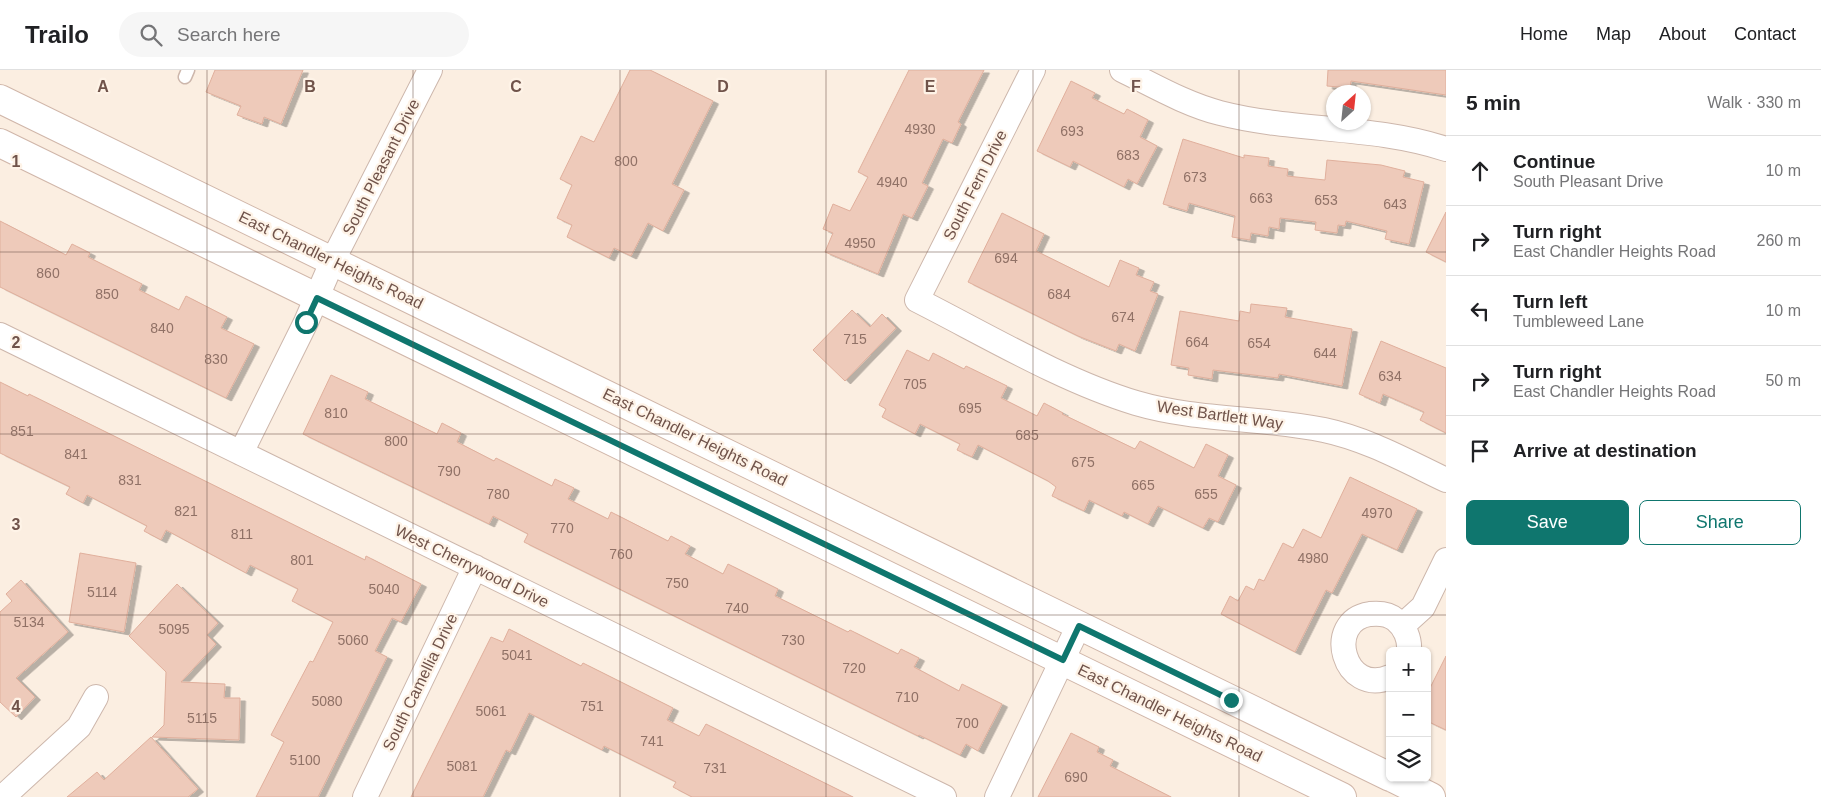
<!DOCTYPE html>
<html lang="en">
<head>
<meta charset="utf-8">
<style>
  body { margin:0; font-family:Helvetica,sans-serif; background:#f6f6f6; color:#202124 }
  .controls { position:absolute; right:15px; bottom:15px; display:grid; overflow:hidden; border-radius:8px; box-shadow:0 1px 4px #0004 }
  .controls button { width:45px; height:45px; display:grid; place-items:center; padding:0; border:0; border-bottom:1px solid #e0e0e0; background:#fff; color:#202124; font:25px sans-serif }
  .compass { position:absolute; left:1326px; top:15px; width:45px; height:45px; border-radius:50%; background:#fff; box-shadow:0 1px 4px #0004; rotate:27deg }
  .stop { position:absolute; width:15px; height:15px; margin:-11px; border:4px solid #0f766e; border-radius:50%; background:#fff }
  .stop.end { background:#0f766e; border-color:#fff; box-shadow:0 1px 5px #0008 }
  .list { margin:0; padding:0; list-style:none }
  h2 { display:flex; justify-content:space-between; align-items:center; height:65px; margin:0; padding:0 20px; font-size:21px }
  h2 small { font-size:16px; font-weight:400; color:#757577 }
  .list li { display:grid; grid-template-columns:32px 1fr auto; gap:15px; align-items:center; box-sizing:border-box; height:70px; padding:0 20px; border-top:1px solid #e0e0e0 }
  .list b { display:block; font-size:19px; white-space:nowrap }
  .list p { margin:0; font-size:16px; white-space:nowrap; color:#757577 }
  .list em { font-size:16px; font-style:normal; color:#757577 }
  .actions { display:flex; gap:10px; padding:15px 20px }
  .actions a { flex:1; padding:11px 0; border:1px solid #0f766e; border-radius:8px; text-align:center; font-size:18px; color:#0f766e }
  .actions .main { background:#0f766e; color:#fff }
  .icon { flex:none; width:28px; height:28px; fill:none; stroke:currentColor; stroke-width:2; stroke-linecap:round; stroke-linejoin:round }
  .map { position:relative; flex:none; width:1446px; height:727px; overflow:hidden }
  header { display:flex; align-items:center; gap:30px; box-sizing:border-box; height:70px; padding:0 25px; background:#fff; border-bottom:1px solid #e0e0e0 }
  header strong { font-size:24px }
  nav { display:flex; gap:28px; margin-inline-start:auto; font-size:18px }
  .search { width:350px; height:45px; background:#f6f6f6; display:flex; align-items:center; gap:12px; box-sizing:border-box; padding:0 18px; border-radius:28px; color:#757577; font-size:19px }
  main { display:flex }
  aside { flex:1; background:#fff }
  .map>svg:first-child { display:block }
</style>
</head>
<body>
<header>
<strong>Trailo</strong>
<div class="search"><svg class="icon" aria-label="search" viewBox="0 0 24 24"><circle cx="10" cy="10" r="6"/><path d="M15 15l6 6"/></svg>Search here</div>
<nav><a>Home</a><a>Map</a><a>About</a><a>Contact</a></nav>
</header>
<main>
<div class="map">
<svg width="1446" height="727" viewBox="0 0 1446 727">
  <defs>
    <filter id="shadow"><feDropShadow dx="5.5" dy="3" stdDeviation="0" flood-color="#0004"/></filter>
  </defs>
  <rect width="100%" height="100%" fill="#fbeee1"/>
  <path fill="#eecaba" stroke="#e0af9c" filter="url(#shadow)" d="M 215,0 L 303,0 L 281,54 L 264,47 L 262,54 L 237,45 L 241,36 L 206,22 Z
    M 630,0 L 650,0 L 713,31 L 672,114 L 684,120 L 663,161 L 648,153 L 631,186 L 614,178 L 609,188 L 567,167 L 572,155 L 557,148 L 572,115 L 560,109 L 581,66 L 594,72 Z
    M 909,0 L 984,0 L 958,52 L 961,54 L 952,73 L 943,69 L 922,113 L 928,116 L 912,148 L 903,144 L 878,204 L 825,182 L 833,163 L 823,159 L 833,134 L 850,141 L 868,107 L 858,102 Z
    M 1328,0 L 1446,0 L 1446,25 L 1351,11 L 1350,18 L 1327,16 Z
    M 1071,11 L 1095,23 L 1092,28 L 1124,44 L 1127,39 L 1148,50 L 1140,67 L 1157,76 L 1137,114 L 1128,109 L 1124,117 L 1073,91 L 1070,97 L 1037,81 Z
    M 1183,69 L 1244,88 L 1244,85 L 1269,88 L 1268,96 L 1288,99 L 1287,106 L 1325,110 L 1327,90 L 1381,95 L 1405,101 L 1403,107 L 1424,112 L 1409,174 L 1385,169 L 1387,161 L 1346,151 L 1345,156 L 1338,155 L 1337,163 L 1315,160 L 1316,152 L 1280,148 L 1279,159 L 1269,157 L 1268,166 L 1251,163 L 1250,170 L 1232,167 L 1235,146 L 1189,133 L 1187,141 L 1163,134 Z
    M 1446,142 L 1446,192 L 1426,182 Z
    M 1002,143 L 1044,164 L 1036,181 L 1109,217 L 1120,190 L 1139,198 L 1136,205 L 1154,212 L 1150,221 L 1158,224 L 1135,281 L 1119,274 L 1116,281 L 1078,266 L 968,212 Z
    M 0,151 L 66,185 L 72,174 L 90,183 L 88,187 L 142,214 L 139,220 L 179,240 L 186,226 L 227,247 L 221,258 L 254,274 L 226,328 L 0,217 Z
    M 1251,234 L 1287,238 L 1285,247 L 1352,259 L 1342,316 L 1279,304 L 1278,308 L 1213,300 L 1212,309 L 1188,305 L 1189,298 L 1171,295 L 1180,241 L 1239,251 L 1240,241 L 1250,243 Z
    M 852,240 L 870,257 L 882,244 L 896,258 L 845,311 L 813,280 Z
    M 1381,271 L 1446,298 L 1446,363 L 1420,350 L 1424,342 L 1383,324 L 1380,333 L 1359,324 Z
    M 907,280 L 929,291 L 933,283 L 964,299 L 966,296 L 1007,316 L 1001,328 L 1037,346 L 1044,333 L 1063,343 L 1062,344 L 1135,379 L 1140,371 L 1194,398 L 1206,374 L 1228,385 L 1218,406 L 1236,415 L 1218,452 L 1209,448 L 1203,458 L 1158,436 L 1148,454 L 1124,442 L 1122,446 L 1089,430 L 1084,441 L 1052,426 L 1056,417 L 1048,411 L 978,375 L 972,387 L 957,380 L 960,374 L 920,354 L 915,364 L 882,347 L 886,339 L 879,335 Z
    M 331,305 L 368,322 L 365,329 L 437,364 L 442,353 L 461,363 L 457,372 L 494,391 L 496,388 L 552,416 L 555,409 L 574,418 L 568,429 L 608,449 L 611,442 L 668,471 L 671,466 L 690,476 L 685,484 L 723,504 L 728,494 L 778,519 L 775,526 L 848,562 L 850,560 L 898,584 L 901,579 L 919,588 L 914,597 L 959,621 L 962,614 L 1002,634 L 978,681 L 966,674 L 960,685 L 919,665 L 918,666 L 524,472 L 528,464 L 493,446 L 489,454 L 303,364 Z
    M 0,312 L 28,326 L 29,324 L 365,490 L 366,486 L 421,514 L 401,552 L 392,548 L 375,581 L 387,587 L 318,727 L 256,727 L 284,672 L 271,665 L 310,591 L 313,592 L 333,552 L 292,531 L 298,519 L 250,495 L 246,503 L 166,460 L 161,470 L 144,461 L 147,456 L 87,425 L 83,433 L 66,424 L 70,417 L 0,383 Z
    M 1350,407 L 1417,439 L 1397,480 L 1362,464 L 1332,523 L 1326,520 L 1295,582 L 1221,544 L 1230,526 L 1238,531 L 1246,516 L 1254,520 L 1259,509 L 1264,511 L 1283,473 L 1293,478 L 1303,459 L 1321,468 Z
    M 80,483 L 136,493 L 124,562 L 69,552 Z
    M 21,510 L 68,562 L 16,608 L 35,627 L 16,647 L 0,632 L 0,542 L 12,531 L 6,524 Z
    M 177,514 L 218,553 L 207,565 L 216,574 L 181,612 L 225,614 L 224,628 L 240,628 L 239,670 L 152,667 L 164,655 L 166,602 L 129,566 Z
    M 509,559 L 581,596 L 583,593 L 673,638 L 667,650 L 699,666 L 706,654 L 853,727 L 692,727 L 673,717 L 676,712 L 604,676 L 602,680 L 529,643 L 510,682 L 506,680 L 483,727 L 411,727 L 491,567 L 503,572 Z
    M 1446,586 L 1446,660 L 1427,651 L 1427,624 Z
    M 1071,663 L 1099,677 L 1097,682 L 1113,690 L 1110,696 L 1171,727 L 1038,727 Z
    M 151,667 L 198,719 L 188,727 L 67,727 L 97,702 L 104,710 Z"/>
  <g fill="none" stroke-linecap="round" stroke-linejoin="round">
    <g stroke="#cdb7ac" stroke-width="15">
      <path id="service" d="M 185,7 L 188,0"/>
    </g>
    <g stroke="#cdb7ac" stroke-width="26">
      <path id="minor" d="M 1033,0 L 917,230 C 986,265 1063,311 1136,333 C 1197,351 1262,347 1324,360 C 1367,369 1406,391 1446,410
        M 1122,0 C 1153,15 1185,34 1220,43 C 1294,62 1373,55 1446,79
        M 0,265 L 944,727
        M 241,383 L 306,252 L 333,190 L 430,0
        M 1402,556 L 1423,537 L 1446,490
        M 1390,607 C 1344,627 1323,551 1370,544 C 1379,543 1389,544 1396,550 C 1405,557 1410,569 1409,581
        M 5,725 L 79,657 L 96,627
        M 365,727 L 475,497
        M 997,727 L 1079,555"/>
    </g>
    <g stroke="#d0b6a9" stroke-width="30">
      <path id="secondary" d="M 0,29 L 1390,707
        M 0,73 L 1342,727
        M 1393,708 L 1431,727"/>
    </g>
    <use href="#service" stroke="#fff" stroke-width="12"/>
    <use href="#minor" stroke="#fff" stroke-width="24"/>
    <use href="#secondary" stroke="#fff" stroke-width="28"/>
  </g>
  <g fill="none" stroke-linecap="round" stroke-linejoin="round">
    <path stroke="#0f766e" stroke-width="6" d="M 306,252 L 317,228 L 1063,590 L 1079,556 L 1231,630"/>
  </g>
  <path fill="none" stroke="#70534a" stroke-width="1" stroke-opacity="0.55" d="M 207,0 L 207,727M 413,0 L 413,727M 620,0 L 620,727M 826,0 L 826,727M 1033,0 L 1033,727M 1239,0 L 1239,727M 0,182 L 1446,182M 0,364 L 1446,364M 0,545 L 1446,545"/>
  <g text-anchor="middle" dominant-baseline="central" stroke-width="4.5" stroke-linejoin="round" paint-order="stroke">
    <g font-size="14" fill="#907166">
      <text x="920" y="59">4930</text>
      <text x="1072" y="61">693</text>
      <text x="1128" y="85">683</text>
      <text x="626" y="91">800</text>
      <text x="1195" y="107">673</text>
      <text x="892" y="112">4940</text>
      <text x="1261" y="128">663</text>
      <text x="1326" y="130">653</text>
      <text x="1395" y="134">643</text>
      <text x="860" y="173">4950</text>
      <text x="1006" y="188">694</text>
      <text x="48" y="203">860</text>
      <text x="107" y="224">850</text>
      <text x="1059" y="224">684</text>
      <text x="1123" y="247">674</text>
      <text x="162" y="258">840</text>
      <text x="855" y="269">715</text>
      <text x="1197" y="272">664</text>
      <text x="1259" y="273">654</text>
      <text x="1325" y="283">644</text>
      <text x="216" y="289">830</text>
      <text x="1390" y="306">634</text>
      <text x="915" y="314">705</text>
      <text x="970" y="338">695</text>
      <text x="336" y="343">810</text>
      <text x="22" y="361">851</text>
      <text x="1027" y="365">685</text>
      <text x="396" y="371">800</text>
      <text x="76" y="384">841</text>
      <text x="1083" y="392">675</text>
      <text x="449" y="401">790</text>
      <text x="130" y="410">831</text>
      <text x="1143" y="415">665</text>
      <text x="498" y="424">780</text>
      <text x="1206" y="424">655</text>
      <text x="186" y="441">821</text>
      <text x="1377" y="443">4970</text>
      <text x="562" y="458">770</text>
      <text x="242" y="464">811</text>
      <text x="621" y="484">760</text>
      <text x="1313" y="488">4980</text>
      <text x="302" y="490">801</text>
      <text x="677" y="513">750</text>
      <text x="384" y="519">5040</text>
      <text x="102" y="522">5114</text>
      <text x="737" y="538">740</text>
      <text x="29" y="552">5134</text>
      <text x="174" y="559">5095</text>
      <text x="353" y="570">5060</text>
      <text x="793" y="570">730</text>
      <text x="517" y="585">5041</text>
      <text x="854" y="598">720</text>
      <text x="907" y="627">710</text>
      <text x="327" y="631">5080</text>
      <text x="592" y="636">751</text>
      <text x="491" y="641">5061</text>
      <text x="202" y="648">5115</text>
      <text x="967" y="653">700</text>
      <text x="652" y="671">741</text>
      <text x="305" y="690">5100</text>
      <text x="462" y="696">5081</text>
      <text x="715" y="698">731</text>
      <text x="1076" y="707">690</text>
    </g>
    <g font-size="16" fill="#70534a" stroke="#fef3e7">
      <text transform="translate(381 97) rotate(-63)">South Pleasant Drive</text>
      <text transform="translate(975 115) rotate(-63)">South Fern Drive</text>
      <text transform="translate(331 190) rotate(26)">East Chandler Heights Road</text>
      <text transform="translate(1220 345) rotate(8)">West Bartlett Way</text>
      <text transform="translate(695 367) rotate(26)">East Chandler Heights Road</text>
      <text transform="translate(472 496) rotate(26)">West Cherrywood Drive</text>
      <text transform="translate(420 612) rotate(-64)">South Camellia Drive</text>
      <text transform="translate(1170 643) rotate(26)">East Chandler Heights Road</text>
    </g>
  </g>
  <g font-size="16" text-anchor="middle" font-weight="bold" fill="#70534a" stroke="#fef3e7" stroke-width="4.5" stroke-linejoin="round" paint-order="stroke">
    <text x="103" y="22">A</text>
    <text x="310" y="22">B</text>
    <text x="516" y="22">C</text>
    <text x="723" y="22">D</text>
    <text x="930" y="22">E</text>
    <text x="1136" y="22">F</text>
    <text x="16" y="97">1</text>
    <text x="16" y="278">2</text>
    <text x="16" y="460">3</text>
    <text x="16" y="642">4</text>
  </g>
</svg>
<div class="controls">
<button>+</button>
<button>−</button>
<button><svg class="icon" aria-label="layers" viewBox="0 0 24 24"><path d="M12 4l9 5-9 5-9-5zM3 14l9 5 9-5"/></svg></button>
</div>
<svg class="compass" viewBox="-18 -18 36 36"><path d="M0-13l5 13h-10z" fill="#e53935"/><path d="M0 13l5-13h-10z" fill="#757577"/></svg>
<div class="stop" style="left:306px;top:252px"></div>
<div class="stop end" style="left:1231px;top:630px"></div>
</div>
<aside>
<h2>5 min<small>Walk · 330 m</small></h2>
<ul class="list">
<li><svg class="icon" aria-label="ahead" viewBox="0 0 24 24"><path d="M12 20V5M6 11l6-6 6 6"/></svg><div><b>Continue</b><p>South Pleasant Drive</p></div><em>10 m</em></li>
<li><svg class="icon" aria-label="right" viewBox="0 0 24 24"><path d="M7 20v-9h11M14 6l5 5-5 5"/></svg><div><b>Turn right</b><p>East Chandler Heights Road</p></div><em>260 m</em></li>
<li><svg class="icon" aria-label="left" viewBox="0 0 24 24"><path d="M17 20v-9H6M10 6l-5 5 5 5"/></svg><div><b>Turn left</b><p>Tumbleweed Lane</p></div><em>10 m</em></li>
<li><svg class="icon" aria-label="right" viewBox="0 0 24 24"><path d="M7 20v-9h11M14 6l5 5-5 5"/></svg><div><b>Turn right</b><p>East Chandler Heights Road</p></div><em>50 m</em></li>
<li><svg class="icon" aria-label="arrive" viewBox="0 0 24 24"><path d="M6 21V4h12l-3 4 3 4H6"/></svg><div><b>Arrive at destination</b></div></li>
</ul>
<div class="actions"><a class="main">Save</a><a>Share</a></div>
</aside>
</main>
</body>
</html>
